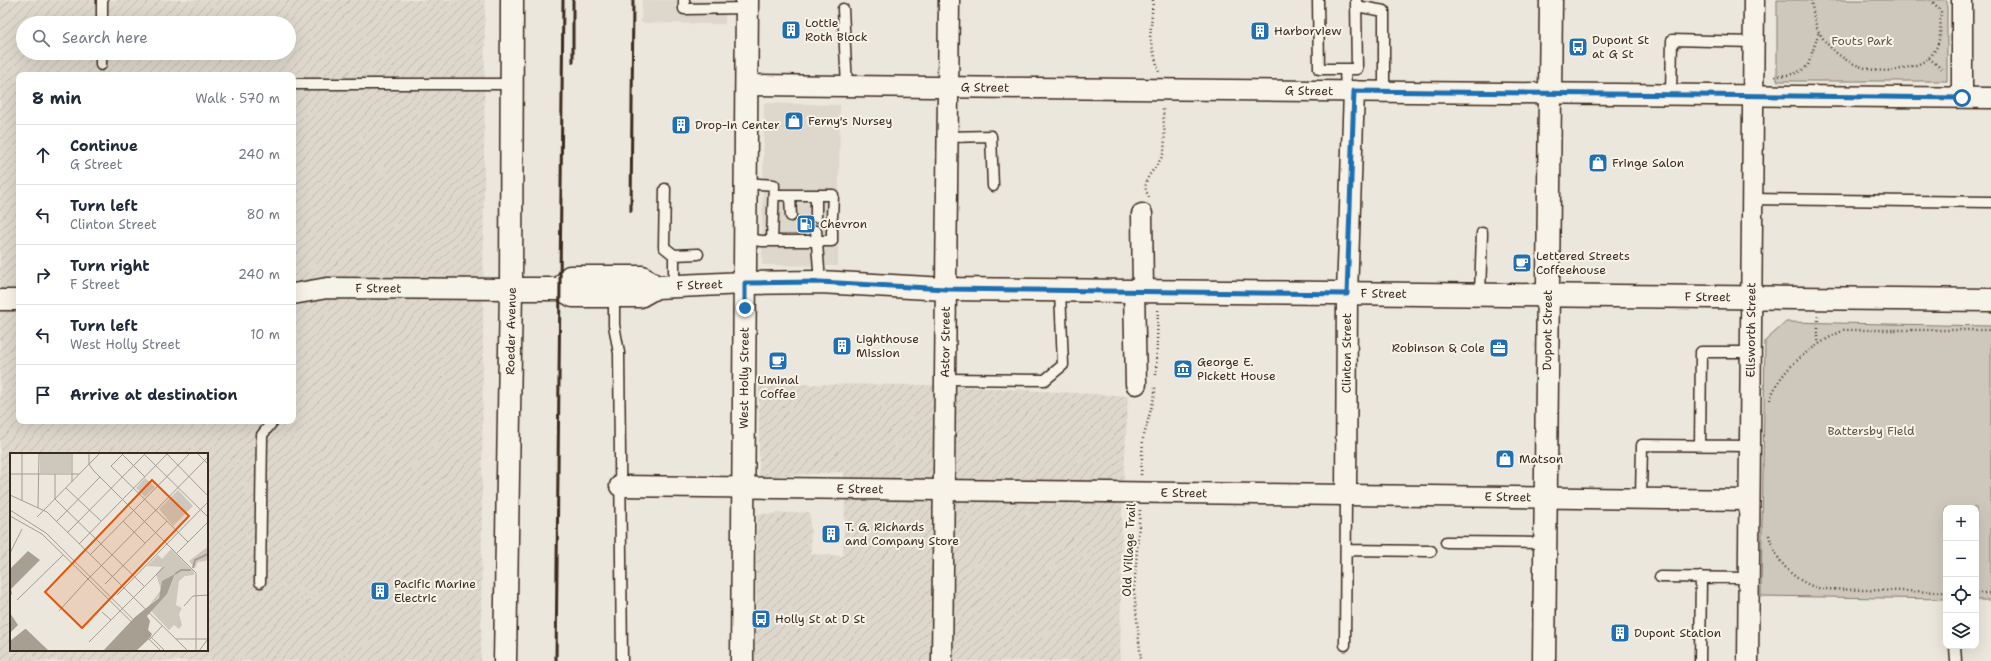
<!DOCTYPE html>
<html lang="en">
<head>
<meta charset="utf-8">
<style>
  body { margin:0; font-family:"Shantell Sans",sans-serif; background:#f2f2f3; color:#1f2937 }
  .controls { position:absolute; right:12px; bottom:12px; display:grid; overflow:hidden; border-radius:8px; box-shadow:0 4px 16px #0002 }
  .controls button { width:36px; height:36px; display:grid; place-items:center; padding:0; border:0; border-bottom:1px solid #e0e1e3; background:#fff; color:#1f2937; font:20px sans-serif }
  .stop { position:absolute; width:12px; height:12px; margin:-9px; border:3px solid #1f6fb2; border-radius:50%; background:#fff }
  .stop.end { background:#1f6fb2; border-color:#fff; box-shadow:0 1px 4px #0008 }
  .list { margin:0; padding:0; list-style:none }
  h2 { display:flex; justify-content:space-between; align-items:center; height:52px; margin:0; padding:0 16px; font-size:17px }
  h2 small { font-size:13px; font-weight:400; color:#747a83 }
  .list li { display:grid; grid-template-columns:26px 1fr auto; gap:12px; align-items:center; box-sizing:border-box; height:60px; padding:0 16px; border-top:1px solid #e0e1e3 }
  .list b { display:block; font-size:15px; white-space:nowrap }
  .list p { margin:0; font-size:13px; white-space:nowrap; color:#747a83 }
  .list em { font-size:13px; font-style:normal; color:#747a83 }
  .icon { flex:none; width:22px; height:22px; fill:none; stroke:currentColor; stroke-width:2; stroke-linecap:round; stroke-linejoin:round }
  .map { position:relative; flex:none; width:1991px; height:661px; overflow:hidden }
  .search { position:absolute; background:#fff; box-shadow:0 4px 16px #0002; left:16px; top:16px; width:280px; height:44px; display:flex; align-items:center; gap:10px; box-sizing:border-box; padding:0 14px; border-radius:22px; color:#747a83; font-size:15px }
  .panel { position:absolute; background:#fff; box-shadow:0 4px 16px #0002; left:16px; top:72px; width:280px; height:352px; border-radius:8px }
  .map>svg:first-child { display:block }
</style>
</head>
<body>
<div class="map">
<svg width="1991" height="661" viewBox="0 0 1991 661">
  <defs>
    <pattern id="industrial-furrows" width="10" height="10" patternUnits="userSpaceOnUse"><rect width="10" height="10" fill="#ddd7cc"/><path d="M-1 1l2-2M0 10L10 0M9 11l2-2" fill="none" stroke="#bfb9af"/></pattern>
  </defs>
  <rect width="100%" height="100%" fill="#ece7dc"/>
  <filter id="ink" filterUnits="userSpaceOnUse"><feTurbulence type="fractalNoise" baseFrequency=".025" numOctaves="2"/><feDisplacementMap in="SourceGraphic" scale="8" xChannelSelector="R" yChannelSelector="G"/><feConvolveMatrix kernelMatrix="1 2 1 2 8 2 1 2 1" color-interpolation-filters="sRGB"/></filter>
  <g filter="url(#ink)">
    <path fill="#ddd7cc" d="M 642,0 L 725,0 L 725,24 L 641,23 Z
      M 764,103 L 840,105 L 838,266 L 762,265 Z"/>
    <path fill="url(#industrial-furrows)" fill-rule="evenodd" d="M 0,0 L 485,0 L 481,661 L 0,661 ZM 23,23 L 289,23 L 289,53 L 23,53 ZM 19,75 L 293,75 L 293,421 L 19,421 ZM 11,454 L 207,454 L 207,650 L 11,650 Z
      M 759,384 L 934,385 L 1128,396 L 1122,514 L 1120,661 L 755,661 L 757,514 L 810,512 L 811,554 L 843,556 L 845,506 L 844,472 L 759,477 Z"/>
    <path fill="#cec8bc" stroke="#84796d" d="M 1777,0 L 1947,0 L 1947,81 L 1777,81 Z
      M 1786,322 L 1991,326 L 1991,600 L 1976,600 L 1976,508 L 1946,508 L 1946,599 L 1761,596 L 1765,341 Z"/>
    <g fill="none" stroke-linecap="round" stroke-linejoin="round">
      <g stroke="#3b2a1e" stroke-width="13">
        <path id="service" d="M 684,0 L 684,9 L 747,8
          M 1318,0 L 1319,69 L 1357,69 L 1356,0
          M 1356,6 L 1384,11 L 1384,91
          M 843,9 L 847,86
          M 102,23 L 102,0
          M 101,65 L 101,53
          M 1345,69 L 1346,91
          M 293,84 L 512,84
          M 1671,95 L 1672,40 L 1753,42
          M 947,137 L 991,136 L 993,186
          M 746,183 L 774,185 L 772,241
          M 665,189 L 664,247 L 674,255 L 698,254
          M 774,195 L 833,195 L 832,217
          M 790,195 L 791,216
          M 1752,199 L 1991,202
          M 816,217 L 816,195
          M 816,231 L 820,282
          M 745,239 L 762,241 L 832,241 L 832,231
          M 674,286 L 674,255
          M 1480,295 L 1482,233
          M 614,296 L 614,325 L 619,353 L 622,661
          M 945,379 L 1045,380 L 1063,365 L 1060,291
          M 1700,445 L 1701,352 L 1750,352
          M 1641,498 L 1642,445 L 1750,446
          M 1446,542 L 1545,543
          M 1346,550 L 1431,551
          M 1660,577 L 1748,578
          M 260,582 L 262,435 L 273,421
          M 1345,645 L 1346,495
          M 1955,646 L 1956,661
          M 1700,661 L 1701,577"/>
      </g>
      <g stroke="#3b2a1e" stroke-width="23">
        <g id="minor">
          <path id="s1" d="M 746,85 L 1991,98"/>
          <path d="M 1962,97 L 1962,0"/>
          <path d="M 1142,214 L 1143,291"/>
          <path d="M 1134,291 L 1136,384"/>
          <path id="s2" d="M 293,294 L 327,288 L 511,289"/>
          <path d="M 0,300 L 19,300"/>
          <path id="s3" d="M 620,486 L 1749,500"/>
          <path id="s4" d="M 1346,495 L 1347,294 L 1354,91"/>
          <path id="s5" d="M 942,661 L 949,0"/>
          <path id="s6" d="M 1748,661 L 1754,0"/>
        </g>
      </g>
      <g stroke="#3b2a1e" stroke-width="25">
        <g id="tertiary">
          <path id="s7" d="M 745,283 L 820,282 L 946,289 L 1991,300"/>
          <path d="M 511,289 L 512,0"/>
          <path id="s8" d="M 1544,661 L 1551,0"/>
        </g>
      </g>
      <g stroke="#3b2a1e" stroke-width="25">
        <g id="secondary">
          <path d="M 561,289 L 570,277 L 642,277 L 656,287"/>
          <path id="s9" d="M 505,661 L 511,289 L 561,289 L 573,296 L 640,296 L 656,287 L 745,283"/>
          <path id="s10" d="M 742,661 L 747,0"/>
        </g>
      </g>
      <path stroke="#3b2a1e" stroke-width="2.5" stroke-dasharray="1 3" stroke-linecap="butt" d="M 1153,0 L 1150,39 L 1159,72
        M 1811,0 C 1813,10 1814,23 1819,32 C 1837,63 1872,77 1905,68 C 1918,65 1928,62 1935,50 C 1942,39 1940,24 1941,11 L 1931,0
        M 1929,58 L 1944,71
        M 1775,76 C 1787,75 1799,75 1808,65 L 1819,32
        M 1149,197 C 1137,177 1160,170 1164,150 C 1166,137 1163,120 1163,107
        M 1818,316 L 1818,343
        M 1156,375 L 1158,310
        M 1770,400 C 1780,367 1815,344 1844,330 L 1991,330
        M 1141,475 L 1143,439 L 1155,394 L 1155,386
        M 1140,510 L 1134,589 L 1141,661
        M 1769,535 C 1775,562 1796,584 1823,589 L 1946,592
        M 1976,593 L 1991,593"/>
      <use href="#service" stroke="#f7f3e8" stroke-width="10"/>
      <use href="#minor" stroke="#f7f3e8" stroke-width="20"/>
      <use href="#tertiary" stroke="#f7f3e8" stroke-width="22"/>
      <use href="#secondary" stroke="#f7f3e8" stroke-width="22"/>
      <path stroke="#3b2a1e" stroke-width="3" d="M 573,62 L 573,0
        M 631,211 L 633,0
        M 556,661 L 563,0"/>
    </g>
  </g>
  <g fill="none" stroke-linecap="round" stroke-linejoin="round" filter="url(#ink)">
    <path stroke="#1f6fb2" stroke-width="5" d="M 745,308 L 745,283 L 820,282 L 946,289 L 1347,294 L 1354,91 L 1962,98"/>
  </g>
  <defs>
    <g id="building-square" transform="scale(1)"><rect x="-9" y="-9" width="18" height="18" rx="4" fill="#1f6fb2" stroke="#f7f3e8"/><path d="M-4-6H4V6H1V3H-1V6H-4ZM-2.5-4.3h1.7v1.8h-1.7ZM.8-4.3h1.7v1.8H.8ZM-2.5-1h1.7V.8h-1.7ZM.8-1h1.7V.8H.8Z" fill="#fff"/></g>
    <g id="bus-square" transform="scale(1)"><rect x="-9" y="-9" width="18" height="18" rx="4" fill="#1f6fb2" stroke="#f7f3e8"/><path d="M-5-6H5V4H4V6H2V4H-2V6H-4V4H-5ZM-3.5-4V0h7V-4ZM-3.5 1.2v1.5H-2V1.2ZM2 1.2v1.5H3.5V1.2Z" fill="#fff"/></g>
    <g id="shop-square" transform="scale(1)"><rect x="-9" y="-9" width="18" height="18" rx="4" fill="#1f6fb2" stroke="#f7f3e8"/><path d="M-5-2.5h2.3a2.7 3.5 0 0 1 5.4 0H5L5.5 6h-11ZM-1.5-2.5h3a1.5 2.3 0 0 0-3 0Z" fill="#fff"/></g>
    <g id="fuel-square" transform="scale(1)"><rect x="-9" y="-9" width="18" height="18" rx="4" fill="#1f6fb2" stroke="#f7f3e8"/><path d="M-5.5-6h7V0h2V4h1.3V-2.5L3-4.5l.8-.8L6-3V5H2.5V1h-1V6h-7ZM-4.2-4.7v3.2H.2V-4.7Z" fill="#fff"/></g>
    <g id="cafe-square" transform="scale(1)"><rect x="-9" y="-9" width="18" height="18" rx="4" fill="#1f6fb2" stroke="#f7f3e8"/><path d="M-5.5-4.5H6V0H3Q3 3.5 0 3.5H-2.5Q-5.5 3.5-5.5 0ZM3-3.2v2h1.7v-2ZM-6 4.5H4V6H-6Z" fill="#fff"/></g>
    <g id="office-square" transform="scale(1)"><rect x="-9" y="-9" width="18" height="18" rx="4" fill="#1f6fb2" stroke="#f7f3e8"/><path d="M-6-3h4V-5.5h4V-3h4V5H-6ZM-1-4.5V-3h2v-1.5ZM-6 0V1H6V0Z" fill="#fff"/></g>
    <g id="museum-square" transform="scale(1)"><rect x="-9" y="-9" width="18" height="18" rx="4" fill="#1f6fb2" stroke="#f7f3e8"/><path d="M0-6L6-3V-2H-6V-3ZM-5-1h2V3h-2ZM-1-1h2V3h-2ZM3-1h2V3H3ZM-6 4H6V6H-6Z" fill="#fff"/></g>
  </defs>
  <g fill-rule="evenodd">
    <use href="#building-square" x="791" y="30"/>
    <use href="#building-square" x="1260" y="31"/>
    <use href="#bus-square" x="1578" y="47"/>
    <use href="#shop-square" x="794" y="121"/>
    <use href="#building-square" x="681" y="125"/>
    <use href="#shop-square" x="1598" y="163"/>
    <use href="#fuel-square" x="806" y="224"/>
    <use href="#cafe-square" x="1522" y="263"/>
    <use href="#building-square" x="842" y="346"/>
    <use href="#office-square" x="1499" y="348"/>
    <use href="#cafe-square" x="778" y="361"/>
    <use href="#museum-square" x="1183" y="369"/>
    <use href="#shop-square" x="1505" y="459"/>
    <use href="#building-square" x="831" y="534"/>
    <use href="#building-square" x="380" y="591"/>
    <use href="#bus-square" x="761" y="619"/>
    <use href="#building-square" x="1620" y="633"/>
  </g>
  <g text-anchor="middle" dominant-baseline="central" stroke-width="4" stroke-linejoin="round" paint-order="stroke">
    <g font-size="12" fill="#3b2a1e" stroke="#f7f3e8" text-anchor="start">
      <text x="805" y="23">Lottie<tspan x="805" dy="14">Roth Block</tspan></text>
      <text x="1274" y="31">Harborview</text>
      <text x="1592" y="40">Dupont St<tspan x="1592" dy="14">at G St</tspan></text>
      <text x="808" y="121">Ferny's Nursey</text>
      <text x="695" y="125">Drop-in Center</text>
      <text x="1612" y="163">Fringe Salon</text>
      <text x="820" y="224">Chevron</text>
      <text x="1536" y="256">Lettered Streets<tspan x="1536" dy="14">Coffeehouse</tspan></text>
      <text x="856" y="339">Lighthouse<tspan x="856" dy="14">Mission</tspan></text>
      <text x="1485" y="348" text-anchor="end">Robinson &amp; Cole</text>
      <text x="1197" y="362">George E.<tspan x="1197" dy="14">Pickett House</tspan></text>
      <text x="778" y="380" text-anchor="middle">Liminal<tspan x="778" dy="14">Coffee</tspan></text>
      <text x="1519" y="459">Matson</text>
      <text x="845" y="527">T. G. Richards<tspan x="845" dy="14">and Company Store</tspan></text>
      <text x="394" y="584">Pacific Marine<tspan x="394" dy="14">Electric</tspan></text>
      <text x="775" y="619">Holly St at D St</text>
      <text x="1634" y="633">Dupont Station</text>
    </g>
    <g font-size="12" fill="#605246" stroke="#f7f3e8">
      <text x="1862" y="41">Fouts Park</text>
      <text x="1871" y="431">Battersby Field</text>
    </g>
    <g font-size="12" fill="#3b2a1e" stroke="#f7f3e8">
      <text stroke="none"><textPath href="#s1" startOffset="239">G Street</textPath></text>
      <text stroke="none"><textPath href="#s1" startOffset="563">G Street</textPath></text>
      <text stroke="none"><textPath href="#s9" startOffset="565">F Street</textPath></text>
      <text stroke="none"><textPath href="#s2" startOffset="86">F Street</textPath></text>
      <text stroke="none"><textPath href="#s7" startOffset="639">F Street</textPath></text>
      <text stroke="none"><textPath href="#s7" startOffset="963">F Street</textPath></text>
      <text stroke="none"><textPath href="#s8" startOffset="331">Dupont Street</textPath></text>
      <text stroke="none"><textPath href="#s6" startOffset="331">Ellsworth Street</textPath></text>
      <text transform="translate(511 331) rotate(-89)">Roeder Avenue</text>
      <text stroke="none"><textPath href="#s5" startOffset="319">Astor Street</textPath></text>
      <text stroke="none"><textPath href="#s4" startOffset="142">Clinton Street</textPath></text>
      <text stroke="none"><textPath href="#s10" startOffset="283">West Holly Street</textPath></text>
      <text stroke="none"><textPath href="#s3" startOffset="240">E Street</textPath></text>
      <text stroke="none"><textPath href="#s3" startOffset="564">E Street</textPath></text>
      <text stroke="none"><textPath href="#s3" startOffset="888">E Street</textPath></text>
      <text transform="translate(1129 550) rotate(-87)">Old Village Trail</text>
    </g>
  </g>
  <g transform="translate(10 453)">
    <rect width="198" height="198" fill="#ece7dc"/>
    <path d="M 30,0 L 61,0 L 61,20 L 30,20 ZM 135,25 L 145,34 L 135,44 L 126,35 ZM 168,37 L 183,53 L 163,73 L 149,56 ZM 196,95 L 198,95 L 198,105 L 196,108 L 188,109 L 185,115 L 179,108 ZM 161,96 L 184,119 L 184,122 L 175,123 L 169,128 L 166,152 L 172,155 L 169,161 L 172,172 L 169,176 L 164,172 L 159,177 L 141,158 L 157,141 L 165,122 L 160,127 L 154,127 L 149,144 L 137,155 L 151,137 L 146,121 L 152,114 L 137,113 L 148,102 L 152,106 Z" fill="#cec8bc"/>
    <path d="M 18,98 L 30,107 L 1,136 L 2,141 L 0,143 L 0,116 ZM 165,121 L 157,141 L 137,163 L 140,168 L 138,177 L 142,181 L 139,186 L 126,198 L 93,198 L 125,164 L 149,145 L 152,128 ZM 0,160 L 8,172 L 0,180 ZM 15,176 L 16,176 L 39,198 L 0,198 L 0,188 Z" fill="#a89f93"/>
    <path fill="none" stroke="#a89f93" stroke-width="2" d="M 183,115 L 185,107 L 198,101M 165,121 L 171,117 L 181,117"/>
    <path fill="none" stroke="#a59b90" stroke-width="1" d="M 79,0 L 79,11 L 83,17 L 186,120M 114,0 L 101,13 L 178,89M 156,0 L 198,43M 187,0 L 198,11M 112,1 L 135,24M 134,1 L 198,64M 0,21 L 69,21M 45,21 L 45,46 L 134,133M 62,29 L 62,0M 56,35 L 91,68M 0,42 L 37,59 L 178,198M 12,48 L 12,0M 28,55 L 29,0M 0,57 L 36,80 L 155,198M 0,63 L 32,81 L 78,126 L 49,158M 27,64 L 90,0M 113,68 L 135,90M 46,69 L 90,24M 57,80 L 136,0M 69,91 L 158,0M 0,100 L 12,76M 167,100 L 198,69M 80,102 L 180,0M 91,113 L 198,4M 91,113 L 78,126 L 151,198M 186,120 L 186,198M 95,131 L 157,68M 107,142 L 198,49M 7,147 L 53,102M 174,153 L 183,143 L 198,142M 92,159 L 101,167M 140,186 L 152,173M 166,186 L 198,186M 79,189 L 154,114M 189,198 L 198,186"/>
    <path fill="#df570d" fill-opacity="0.15" stroke="#df570d" stroke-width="2" d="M 142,27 L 179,63 L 72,175 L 35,139 Z"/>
    <rect width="198" height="198" fill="none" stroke="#3b2a1e" stroke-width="2"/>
  </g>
</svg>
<div class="controls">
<button>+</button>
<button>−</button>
<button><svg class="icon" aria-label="locate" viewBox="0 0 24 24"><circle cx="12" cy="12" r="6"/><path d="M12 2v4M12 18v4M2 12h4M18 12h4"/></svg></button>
<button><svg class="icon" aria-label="layers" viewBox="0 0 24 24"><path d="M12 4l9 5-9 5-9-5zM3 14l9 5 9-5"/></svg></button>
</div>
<div class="stop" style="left:1962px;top:98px"></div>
<div class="stop end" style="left:745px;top:308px"></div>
<div class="search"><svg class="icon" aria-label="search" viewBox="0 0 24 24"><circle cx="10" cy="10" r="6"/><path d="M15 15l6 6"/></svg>Search here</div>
<section class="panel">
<h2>8 min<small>Walk · 570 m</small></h2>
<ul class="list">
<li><svg class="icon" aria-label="ahead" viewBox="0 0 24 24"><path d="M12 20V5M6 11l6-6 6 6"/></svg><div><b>Continue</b><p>G Street</p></div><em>240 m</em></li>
<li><svg class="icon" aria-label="left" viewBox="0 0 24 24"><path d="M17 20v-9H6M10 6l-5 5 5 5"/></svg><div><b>Turn left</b><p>Clinton Street</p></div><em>80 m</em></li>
<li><svg class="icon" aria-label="right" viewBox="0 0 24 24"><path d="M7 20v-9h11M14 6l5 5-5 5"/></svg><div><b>Turn right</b><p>F Street</p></div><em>240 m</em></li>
<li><svg class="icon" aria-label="left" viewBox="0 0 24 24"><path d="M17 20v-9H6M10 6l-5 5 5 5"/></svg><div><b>Turn left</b><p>West Holly Street</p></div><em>10 m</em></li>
<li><svg class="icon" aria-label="arrive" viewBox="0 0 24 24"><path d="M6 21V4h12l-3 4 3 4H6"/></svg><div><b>Arrive at destination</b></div></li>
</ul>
</section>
</div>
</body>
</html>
